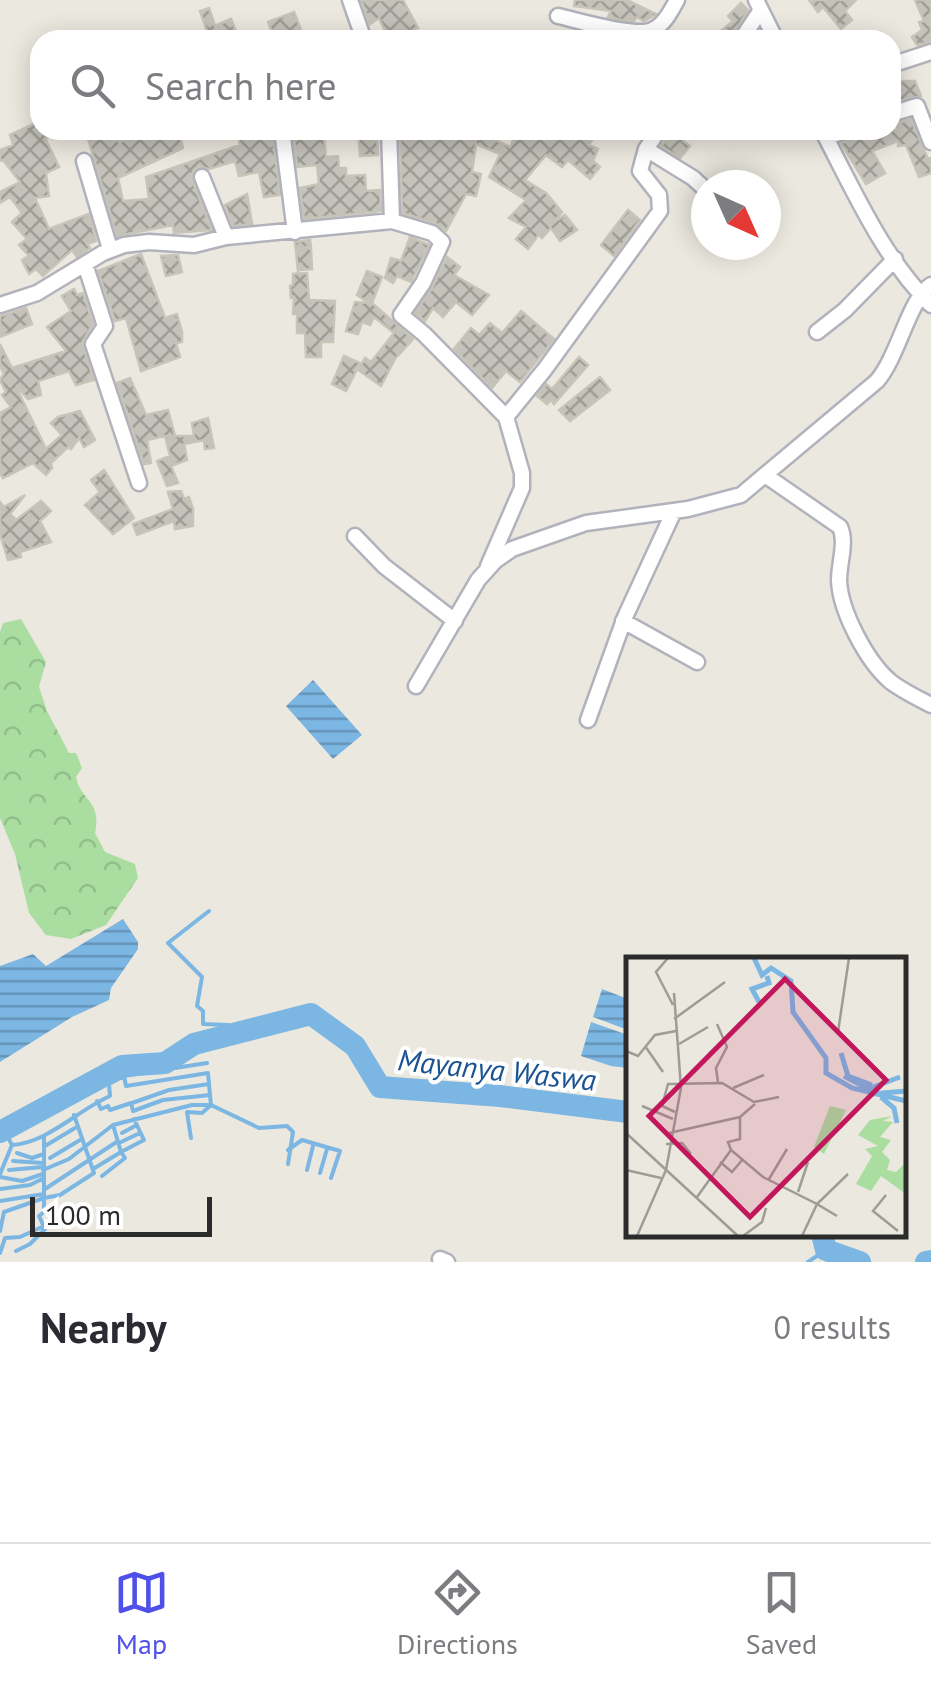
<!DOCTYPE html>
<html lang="en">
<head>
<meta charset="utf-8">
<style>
  body { margin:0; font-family:"PT Sans",sans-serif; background:#f2f2f3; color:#2b2b33 }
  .compass { position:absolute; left:691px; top:170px; width:90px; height:90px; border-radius:50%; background:#fff; box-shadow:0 5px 25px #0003; rotate:135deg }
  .scale { position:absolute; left:30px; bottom:25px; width:182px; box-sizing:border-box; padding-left:10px; border:5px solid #2b2b2b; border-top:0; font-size:28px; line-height:35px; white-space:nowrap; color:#2b2b2b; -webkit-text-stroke:8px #fff; paint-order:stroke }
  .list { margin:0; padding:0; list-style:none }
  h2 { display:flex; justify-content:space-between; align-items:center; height:130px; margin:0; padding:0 40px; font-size:42px }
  h2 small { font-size:32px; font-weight:400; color:#7c7c81 }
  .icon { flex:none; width:55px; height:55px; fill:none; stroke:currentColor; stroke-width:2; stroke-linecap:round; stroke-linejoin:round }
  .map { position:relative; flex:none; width:931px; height:1262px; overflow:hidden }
  .search { position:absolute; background:#fff; box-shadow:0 5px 25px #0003; left:30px; right:30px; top:30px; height:110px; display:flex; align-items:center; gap:25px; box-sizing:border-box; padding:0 35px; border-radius:30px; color:#7c7c81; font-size:38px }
  .sheet { height:280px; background:#fff }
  nav { display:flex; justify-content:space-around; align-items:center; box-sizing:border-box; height:140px; border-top:2px solid #e1e1e2; background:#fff; font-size:28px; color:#7c7c81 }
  nav a { display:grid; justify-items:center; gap:5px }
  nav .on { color:#4e50e9 }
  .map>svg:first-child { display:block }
</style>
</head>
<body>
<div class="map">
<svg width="931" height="1262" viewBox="0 0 931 1262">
  <defs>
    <pattern id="forest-crowns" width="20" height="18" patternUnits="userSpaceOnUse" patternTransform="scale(2.5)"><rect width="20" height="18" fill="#aadda0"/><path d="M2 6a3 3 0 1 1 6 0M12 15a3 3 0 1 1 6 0" fill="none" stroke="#92be8a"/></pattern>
    <pattern id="water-rules" width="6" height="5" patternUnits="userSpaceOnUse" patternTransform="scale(2.5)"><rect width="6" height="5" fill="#7cb6e3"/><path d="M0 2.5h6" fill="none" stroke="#6694b8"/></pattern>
    <pattern id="building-cross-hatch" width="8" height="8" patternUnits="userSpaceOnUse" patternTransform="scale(2.5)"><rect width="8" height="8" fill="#c4c2ba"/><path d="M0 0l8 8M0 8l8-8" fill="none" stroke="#9f9e97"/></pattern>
  </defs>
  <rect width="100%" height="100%" fill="#ebe8df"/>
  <path fill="url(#forest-crowns)" d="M 21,619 L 46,662 L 39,687 L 47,711 L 69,753 L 76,753 L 82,768 L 76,777 C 81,802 102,800 95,833 L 105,852 L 135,864 L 138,878 L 106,925 L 71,939 L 46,935 L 29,913 L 15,854 L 0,818 L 0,632 L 3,623 Z"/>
  <path fill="url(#water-rules)" d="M 313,680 L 362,735 L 333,759 L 286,706 Z
    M 123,919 L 138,942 L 138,949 L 111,988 L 109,1000 L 72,1017 L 0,1062 L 0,966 L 33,954 L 46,966 Z
    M 602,989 L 628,999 L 628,1030 L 593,1017 Z
    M 591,1022 L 628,1035 L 628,1068 L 611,1066 L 581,1056 Z"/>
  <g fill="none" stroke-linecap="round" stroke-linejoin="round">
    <path stroke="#7cb6e3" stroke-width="4" d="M 209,911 L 168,943 L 202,977 L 197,1006 L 203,1011 L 203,1024 L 228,1025 L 236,1031
      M 124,1076 L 207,1063
      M 97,1101 L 101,1109 L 108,1106 L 110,1110 L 131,1103 L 133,1111 L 163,1100 L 210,1095 L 211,1105 L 202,1113 L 187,1112 L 191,1138
      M 132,1103 L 169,1090 L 209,1084 L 210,1095
      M 113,1125 L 121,1152 L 144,1140 L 134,1119
      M 122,1133 L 135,1126
      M 121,1142 L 140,1133
      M 12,1145 C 47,1143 78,1110 110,1096 L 109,1084 L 124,1076 L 126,1086 L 208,1073 L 209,1084
      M 45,1146 L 75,1128
      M 288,1150 L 302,1140 L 340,1151 L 331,1178
      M 17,1153 L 32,1158 L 44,1154
      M 50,1158 L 80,1140
      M 13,1161 L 43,1163
      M 93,1169 L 121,1152
      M 9,1170 L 43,1167
      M 43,1170 L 69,1159 L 113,1125 L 192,1105 L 211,1105 L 259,1128 L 287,1126 L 293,1132 L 288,1164
      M 307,1170 L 313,1146
      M 320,1173 L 327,1149
      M 0,1174 L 12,1145 L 4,1130
      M 102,1176 L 125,1158 L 121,1152
      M 0,1177 L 22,1181 L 43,1174
      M 0,1189 L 30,1185 L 42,1179
      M 45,1189 L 118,1141
      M 0,1201 L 44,1194
      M 0,1231 L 4,1212 L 44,1198 L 44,1136
      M 16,1251 L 30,1244 L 45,1229 L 39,1216 L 44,1212 L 44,1198 L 60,1195 L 94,1173 L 74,1115
      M 0,1253 L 5,1238 L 20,1237 L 44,1226
      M 808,1262 L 826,1250"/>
    <path stroke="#7cb6e3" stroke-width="22" d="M 0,1132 L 122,1066 L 165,1063 L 194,1044 L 311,1014 L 355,1046 L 380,1087 L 500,1096 L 628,1112
      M 822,1234 L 826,1250 L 860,1262
      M 926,1262 L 931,1261"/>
  </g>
  <path fill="url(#building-cross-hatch)" stroke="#c7c4b8" stroke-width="2.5" d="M 361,0 L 403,0 L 418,28 L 409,32 L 412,40 L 389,40 L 379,18 L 370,24 Z
    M 575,0 L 627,0 L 656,14 L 644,21 L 637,17 L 634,21 L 621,20 L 608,17 L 611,11 L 574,6 Z
    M 809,0 L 856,0 L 845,11 L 852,20 L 841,29 L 823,7 L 818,12 Z
    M 915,0 L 931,0 L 931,42 L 917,45 L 912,37 L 922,30 L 919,22 L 924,21 Z
    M 741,3 L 748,10 L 731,39 L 710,40 L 733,21 L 728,16 Z
    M 209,8 L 215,26 L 231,19 L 238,36 L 227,40 L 210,40 L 200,11 Z
    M 294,12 L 305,40 L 275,40 L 268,22 Z
    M 893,81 L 915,81 L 921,96 L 891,103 Z
    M 911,119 L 928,159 L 931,158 L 931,173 L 919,177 L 906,145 L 898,146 L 898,141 L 872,151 L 885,173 L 866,184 L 841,143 L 854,137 L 857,130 L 898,130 L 895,124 Z
    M 40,121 L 40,130 L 63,132 L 45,138 L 59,167 L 46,173 L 49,196 L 35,198 L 49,229 L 89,214 L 96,241 L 87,244 L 90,248 L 77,257 L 72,250 L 43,276 L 36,269 L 29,274 L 22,260 L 29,256 L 19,245 L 27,239 L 12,222 L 22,213 L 10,197 L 0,203 L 0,192 L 20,182 L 3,160 L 0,161 L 0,150 L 13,145 L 10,135 Z
    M 92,130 L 115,130 L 119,142 L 149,130 L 178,130 L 183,148 L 118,178 L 123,201 L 149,199 L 146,177 L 240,145 L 236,130 L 272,130 L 280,195 L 264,197 L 259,172 L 239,176 L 235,161 L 209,169 L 199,167 L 193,171 L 192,180 L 212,230 L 174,233 L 173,225 L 117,236 L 86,132 Z
    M 293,130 L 323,130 L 326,157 L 338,156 L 339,168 L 346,168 L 346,176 L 365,175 L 366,191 L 380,190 L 381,211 L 304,219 L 300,188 L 319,184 L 317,165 L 297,167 Z
    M 358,130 L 377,130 L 378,155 L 360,156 Z
    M 400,130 L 454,135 L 455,130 L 484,130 L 493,134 L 491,138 L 510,147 L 518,130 L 537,130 L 551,140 L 558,130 L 598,130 L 589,145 L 598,149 L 593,161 L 600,167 L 590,179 L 568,160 L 562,167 L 546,155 L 525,180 L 546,193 L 562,212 L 554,222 L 565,215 L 577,230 L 560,241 L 551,228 L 542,238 L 539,234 L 528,249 L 516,239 L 526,227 L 509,218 L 526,200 L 489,177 L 500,154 L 476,144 L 472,172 L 481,174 L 476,196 L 466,194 L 446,231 L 435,223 L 402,213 Z
    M 673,130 L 691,130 L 683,141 L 690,146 L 680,158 L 661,146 Z
    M 247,194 L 252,224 L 233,226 L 225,205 Z
    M 628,210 L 640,220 L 614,256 L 601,245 Z
    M 410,237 L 429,245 L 411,282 L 397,276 L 393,283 L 385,278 L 391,258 L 401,261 Z
    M 310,240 L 311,247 L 305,247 L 311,249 L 312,269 L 301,270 L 301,266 L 298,271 L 295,242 Z
    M 141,254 L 165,318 L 177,314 L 182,332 L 182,342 L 176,343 L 180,357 L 141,371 L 126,318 L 115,321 L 98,271 Z
    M 178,255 L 182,272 L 166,276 L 161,256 Z
    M 447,257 L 460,267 L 454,275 L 489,295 L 472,315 L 456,302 L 443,317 L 433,308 L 425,321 L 415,313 L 432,288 Z
    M 367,271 L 382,277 L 372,303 L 413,339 L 395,359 L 381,386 L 358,370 L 365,358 L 371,362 L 394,333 L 374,317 L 370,325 L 362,322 L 358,334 L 346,331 L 355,302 L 369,303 L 357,295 Z
    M 307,273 L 309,300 L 335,301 L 333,342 L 321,342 L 321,357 L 306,357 L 305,333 L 297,333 L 297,314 L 293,314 L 294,297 L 291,298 L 290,286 L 293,285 L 293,274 Z
    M 74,289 L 77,295 L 83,293 L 93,324 L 82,343 L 94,380 L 76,385 L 69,371 L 38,381 L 41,395 L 28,399 L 18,388 L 19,393 L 46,449 L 62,435 L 51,423 L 58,417 L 80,411 L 95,440 L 84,447 L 79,438 L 71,449 L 68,447 L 51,463 L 52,468 L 46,475 L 33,463 L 3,478 L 0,473 L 0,413 L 11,407 L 2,395 L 6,392 L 0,380 L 4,374 L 0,366 L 0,344 L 12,368 L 66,351 L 47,327 L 71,311 L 62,296 Z
    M 26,308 L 32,324 L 0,337 L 0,316 Z
    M 521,311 L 554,339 L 520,382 L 506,371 L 492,388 L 454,349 L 471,328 L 479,335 L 490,323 L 502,333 Z
    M 344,356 L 360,363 L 346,391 L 332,384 Z
    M 579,357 L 588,365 L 554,404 L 551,400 L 547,404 L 537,396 L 546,384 L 552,389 Z
    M 600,377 L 610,390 L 570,421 L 559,410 Z
    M 130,378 L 146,415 L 168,410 L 175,436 L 194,436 L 192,423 L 208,418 L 214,448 L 205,449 L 204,440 L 184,444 L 187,460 L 171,466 L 178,483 L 167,486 L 157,461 L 170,456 L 165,436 L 147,440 L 151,463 L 144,464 L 117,383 Z
    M 104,470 L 134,518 L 113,534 L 85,505 L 100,492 L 91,480 Z
    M 181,491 L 184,499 L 189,497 L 193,509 L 193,526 L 175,529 L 174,521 L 137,535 L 133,524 L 173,509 L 168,492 Z
    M 25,495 L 10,514 L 16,520 L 41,501 L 51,511 L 40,521 L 51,542 L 20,552 L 21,557 L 8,560 L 0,534 L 0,502 L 4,507 Z"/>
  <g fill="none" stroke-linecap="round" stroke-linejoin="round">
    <g stroke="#b2b2bd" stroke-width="19">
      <path id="minor" d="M 350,0 L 364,40
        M 756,0 L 776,40
        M 558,16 C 577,20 635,38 652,30 C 664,25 671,11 677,0
        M 741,40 L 761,10
        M 891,65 L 931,52
        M 891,114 L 917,106 L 931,142
        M 282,130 L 295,232
        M 389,130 L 392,221
        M 822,130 C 853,189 883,258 931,305
        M 826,138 L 846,130
        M 646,149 L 693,178 L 706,190
        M 84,161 L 110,249
        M 202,177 L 226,237
        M 85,264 L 105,326 L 93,344 L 139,483
        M 0,305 L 37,293 L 103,253 L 124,245 L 149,242 L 194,245 L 226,237 L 392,221 L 432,233 L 442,242 L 423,283 L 401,315 L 424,334 L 506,417
        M 817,332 L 845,310 L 895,259
        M 765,475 L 840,527 C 847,542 839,563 839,580 C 840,611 867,662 891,682 C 903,691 917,698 931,705
        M 355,536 L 384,566 L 455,621
        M 488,566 L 522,488 L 522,473 L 506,417 L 545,369 L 660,211 L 659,195 L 640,171 L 646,149 L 659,130
        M 623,621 L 697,662
        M 416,686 L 478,580 L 495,561 L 512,549 L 586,523 L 688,509 L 741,495 L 877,381 C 899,355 909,299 931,285
        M 588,720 L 625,617 L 674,511
        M 440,1259 L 447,1262"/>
    </g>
    <use href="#minor" stroke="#fff" stroke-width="14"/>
  </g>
  <g text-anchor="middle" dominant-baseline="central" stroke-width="8" stroke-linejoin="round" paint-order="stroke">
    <g font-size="30" font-style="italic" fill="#1a5390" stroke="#fff">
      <text transform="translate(497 1069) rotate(6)">Mayanya Waswa</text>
    </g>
  </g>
  <g transform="translate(626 957)">
    <rect width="280" height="280" fill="#ebe8df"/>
    <path d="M 204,149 L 220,153 L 198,197 L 188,190 ZM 266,159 L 257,164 L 267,165 L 254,180 L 265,183 L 256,195 L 264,203 L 261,213 L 270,215 L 280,205 L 280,237 L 255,219 L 245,234 L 230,227 L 246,199 L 239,192 L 252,189 L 232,178 L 244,163 Z" fill="#aadda0"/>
    <path fill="none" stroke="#7cb6e3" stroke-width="5" d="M 128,1 L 136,18 L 145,11 L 165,24 L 167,55 L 200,101 L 200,116 L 226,131 L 280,144M 133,45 L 126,32 L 143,26 L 141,19M 215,96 L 222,119 L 246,128M 218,119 L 246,134M 242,132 L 274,120M 246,137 L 280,134M 255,140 L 268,151 L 271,166"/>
    <path fill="none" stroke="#9e9c97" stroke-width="2.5" d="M 42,1 L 30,15 L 47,48M 48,62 L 99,25M 91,67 L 101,90 L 90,111 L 92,125M 212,75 L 223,1M 53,87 L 82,70M 19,89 L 37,115M 0,94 L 12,99 L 29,78 L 50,74M 107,131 L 138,118M 16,149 L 47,162M 49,155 L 36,149 L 42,127 L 96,126 L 128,145 L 153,140M 114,160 L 114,182 L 102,185 L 105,193 L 137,220 L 191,247 L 176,279M 0,176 L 112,279M 43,176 L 114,160 L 129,147M 40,187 L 56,186 L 65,197M 94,205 L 106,215 L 117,202M 0,213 L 35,221M 143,222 L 161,192M 172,235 L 182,205M 260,238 L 247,254 L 272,274M 71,240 L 105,193M 211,259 L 191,247 L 222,217M 11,279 L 40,213 L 55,131 L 48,36M 117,279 L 136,265 L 140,251"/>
    <path fill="#c2185b" fill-opacity="0.15" stroke="#c2185b" stroke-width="5" d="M 159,22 L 260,123 L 124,260 L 23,159 Z"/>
    <rect width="280" height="280" fill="none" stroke="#2b2b2b" stroke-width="5"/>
  </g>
</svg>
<svg class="compass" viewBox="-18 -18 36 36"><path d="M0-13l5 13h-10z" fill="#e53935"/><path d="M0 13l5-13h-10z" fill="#7c7c81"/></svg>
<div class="scale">100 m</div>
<div class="search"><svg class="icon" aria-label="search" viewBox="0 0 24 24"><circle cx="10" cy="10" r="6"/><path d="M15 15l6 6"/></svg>Search here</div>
</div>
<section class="sheet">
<h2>Nearby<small>0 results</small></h2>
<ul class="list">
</ul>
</section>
<nav>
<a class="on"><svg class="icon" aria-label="map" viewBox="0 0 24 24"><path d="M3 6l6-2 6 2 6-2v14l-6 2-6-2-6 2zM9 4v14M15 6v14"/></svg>Map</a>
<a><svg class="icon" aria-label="directions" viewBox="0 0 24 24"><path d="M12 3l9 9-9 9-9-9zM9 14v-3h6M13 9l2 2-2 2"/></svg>Directions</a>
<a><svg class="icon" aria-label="saved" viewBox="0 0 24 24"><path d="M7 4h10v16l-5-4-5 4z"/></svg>Saved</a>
</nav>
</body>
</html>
